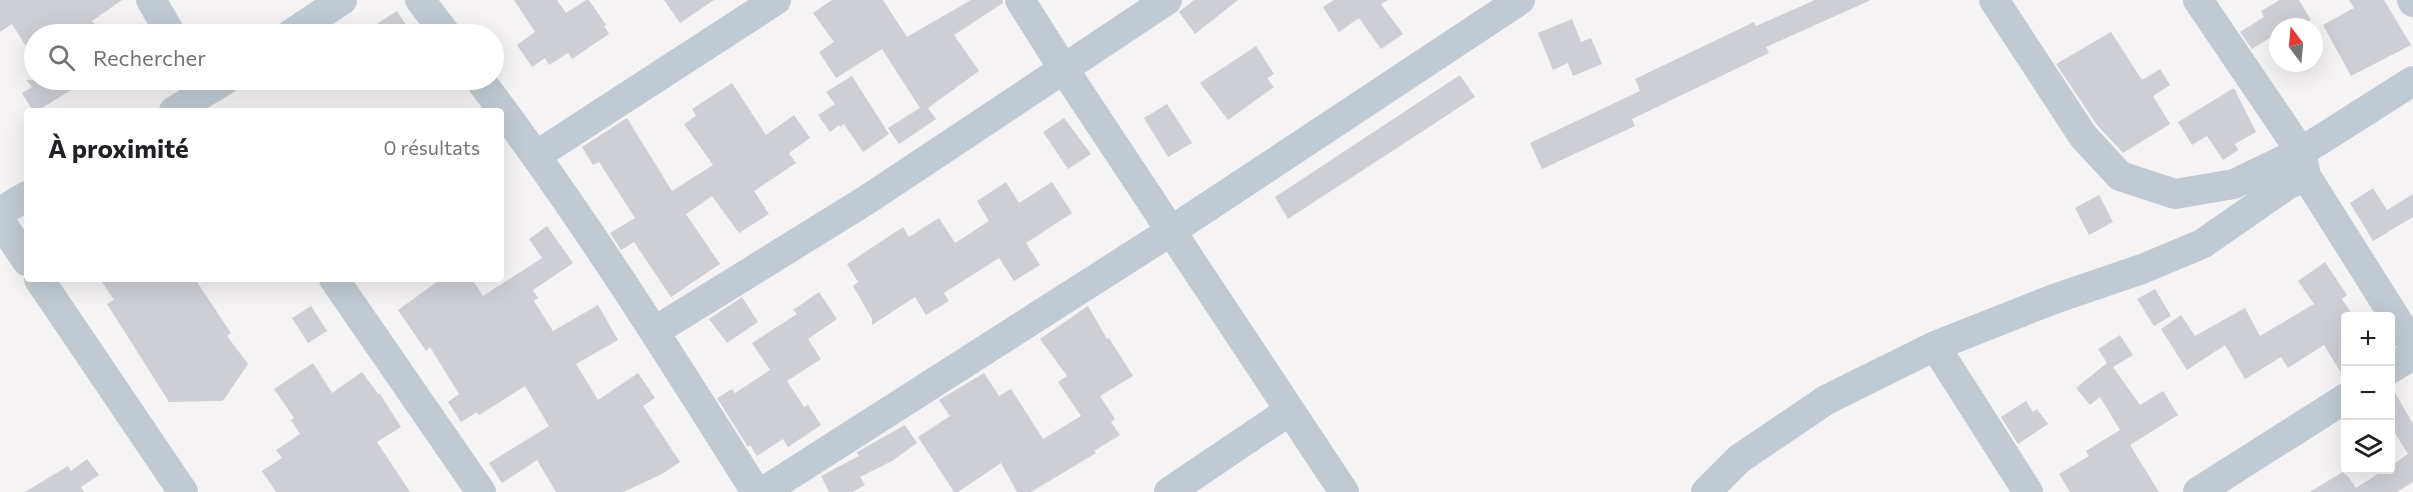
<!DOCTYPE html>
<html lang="fr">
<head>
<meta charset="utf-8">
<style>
  body { margin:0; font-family:Commissioner,sans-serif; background:#f6f6f6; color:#202124 }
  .controls { position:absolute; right:18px; bottom:18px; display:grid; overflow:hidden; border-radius:6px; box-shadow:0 6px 24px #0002 }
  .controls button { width:54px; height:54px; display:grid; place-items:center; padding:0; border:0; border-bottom:2px solid #e0e0e0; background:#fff; color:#202124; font:30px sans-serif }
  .compass { position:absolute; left:2269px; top:18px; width:54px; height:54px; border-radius:50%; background:#fff; box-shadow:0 6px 24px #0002; rotate:344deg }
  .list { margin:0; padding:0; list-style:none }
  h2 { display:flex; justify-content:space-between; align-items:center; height:78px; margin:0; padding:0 24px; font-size:26px }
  h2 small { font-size:20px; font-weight:400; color:#757577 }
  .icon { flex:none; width:33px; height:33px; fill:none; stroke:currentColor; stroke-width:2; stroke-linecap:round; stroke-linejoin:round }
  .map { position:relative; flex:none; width:2413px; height:492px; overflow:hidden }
  .search { position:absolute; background:#fff; box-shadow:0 6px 24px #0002; left:24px; top:24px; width:480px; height:66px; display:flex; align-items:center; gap:15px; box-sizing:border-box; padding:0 21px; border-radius:33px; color:#757577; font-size:22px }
  .panel { position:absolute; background:#fff; box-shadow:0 6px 24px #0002; left:24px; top:108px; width:480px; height:174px; border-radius:6px }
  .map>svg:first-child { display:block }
</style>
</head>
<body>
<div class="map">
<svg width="2413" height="492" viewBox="0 0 2413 492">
  <rect width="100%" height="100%" fill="#f5f3f3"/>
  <path fill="#cdcfd5" d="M 0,0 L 122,0 L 92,21 L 103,34 L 34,34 L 34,59 L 12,24 L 0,32 Z
    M 514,0 L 557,0 L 566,13 L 586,0 L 589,0 L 606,25 L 604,26 L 609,34 L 572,59 L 568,53 L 549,65 L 545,58 L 532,67 L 517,45 L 535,32 Z
    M 664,0 L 714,0 L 680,23 Z
    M 832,0 L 883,0 L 907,37 L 971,0 L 1003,0 L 1003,3 L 954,35 L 979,71 L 928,108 L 936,119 L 899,144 L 888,128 L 920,108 L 882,49 L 836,78 L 819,52 L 834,42 L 813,13 Z
    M 1194,0 L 1238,0 L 1195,34 L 1179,12 Z
    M 1334,0 L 1388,0 L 1381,4 L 1403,34 L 1381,49 L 1359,18 L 1339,32 L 1323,7 Z
    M 1815,0 L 1871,0 L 1766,47 L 1769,53 L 1632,119 L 1635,126 L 1542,169 L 1530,143 L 1640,91 L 1635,79 L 1754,22 L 1756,26 Z
    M 2280,0 L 2299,0 L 2311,20 L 2299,27 L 2278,27 L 2278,33 L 2252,49 L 2240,32 L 2264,17 L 2261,11 Z
    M 2349,0 L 2384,0 L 2411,45 L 2351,76 L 2323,25 L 2354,8 Z
    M 397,11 L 412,34 L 361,34 Z
    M 1572,19 L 1581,42 L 1591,38 L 1602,64 L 1573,76 L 1568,63 L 1553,70 L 1538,33 Z
    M 2111,32 L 2142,80 L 2160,69 L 2170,85 L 2153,96 L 2170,124 L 2123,153 L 2097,125 L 2056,64 Z
    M 1256,46 L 1274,74 L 1267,78 L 1274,87 L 1228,120 L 1200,83 Z
    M 1460,75 L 1475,97 L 1288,219 L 1275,197 Z
    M 852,76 L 889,134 L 863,152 L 844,124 L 840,127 L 839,125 L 830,132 L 818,115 L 835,104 L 826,92 Z
    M 26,80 L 87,80 L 37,111 L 33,111 L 22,93 L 32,87 Z
    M 732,83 L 766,135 L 794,115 L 810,138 L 789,153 L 796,163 L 754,191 L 769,214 L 739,233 L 712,196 L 686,214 L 720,264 L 671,297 L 634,242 L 621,250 L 610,233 L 635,218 L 599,162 L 593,165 L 582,147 L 627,118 L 672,191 L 713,165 L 684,124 L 696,116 L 692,109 Z
    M 2234,88 L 2256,132 L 2235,144 L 2238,150 L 2223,160 L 2207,136 L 2192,145 L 2178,122 Z
    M 1167,104 L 1192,143 L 1168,157 L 1144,118 Z
    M 1064,118 L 1091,154 L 1068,169 L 1043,132 Z
    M 1006,182 L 1019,203 L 1052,182 L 1072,213 L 1026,243 L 1040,265 L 1014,281 L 999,258 L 944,293 L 949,301 L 926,315 L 915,297 L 872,325 L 872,319 L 853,286 L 858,282 L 847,264 L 903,227 L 909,237 L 939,218 L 955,243 L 989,221 L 977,201 Z
    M 2373,188 L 2387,210 L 2413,194 L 2413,217 L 2373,241 L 2350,203 Z
    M 2099,195 L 2113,222 L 2089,235 L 2075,208 Z
    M 547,226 L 573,263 L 533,290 L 538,298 L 534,301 L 553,331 L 598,305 L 618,340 L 576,364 L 598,400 L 638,373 L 655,398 L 643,406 L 680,462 L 662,474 L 623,492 L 556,492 L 537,460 L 502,483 L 489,463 L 549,426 L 525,386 L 479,415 L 477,412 L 461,422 L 448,402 L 459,394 L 430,347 L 426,351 L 398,310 L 441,279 L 472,279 L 483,296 L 542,258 L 529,239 Z
    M 2325,262 L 2347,295 L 2342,299 L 2353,316 L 2346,316 L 2346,381 L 2324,345 L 2288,368 L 2281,357 L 2245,379 L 2225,345 L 2187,370 L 2161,329 L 2181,315 L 2195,336 L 2245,308 L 2260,336 L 2314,304 L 2298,281 Z
    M 100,279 L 195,279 L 231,333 L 227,336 L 248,364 L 225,398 L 222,401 L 169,402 L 107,304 L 114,300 Z
    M 2155,289 L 2171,316 L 2154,326 L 2137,299 Z
    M 819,292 L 837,319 L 808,339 L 821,359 L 787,381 L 804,407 L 808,405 L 821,425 L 788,447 L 783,439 L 757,456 L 750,445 L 748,447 L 717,398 L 732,389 L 735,393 L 770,370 L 752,343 L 797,314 L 793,310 Z
    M 742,297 L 758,322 L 727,343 L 709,319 Z
    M 311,306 L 327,331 L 308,343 L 292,318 Z
    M 1088,306 L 1107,339 L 1109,338 L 1133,376 L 1100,396 L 1115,419 L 1111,422 L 1120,435 L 1094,451 L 1096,453 L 1031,492 L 1017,492 L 1001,463 L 958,492 L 954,492 L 918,437 L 950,416 L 939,400 L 984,373 L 999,396 L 1011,389 L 1043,439 L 1081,416 L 1058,382 L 1067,376 L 1040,339 Z
    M 2120,335 L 2133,355 L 2113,367 L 2140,405 L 2163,391 L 2178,415 L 2130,445 L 2159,492 L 2070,492 L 2059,474 L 2089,456 L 2086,451 L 2120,430 L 2100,397 L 2090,405 L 2076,388 L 2107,363 L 2098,349 Z
    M 313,363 L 332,393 L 362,372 L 379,395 L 380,394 L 401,427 L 377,442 L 410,492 L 276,492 L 262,471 L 282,458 L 276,450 L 300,434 L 291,420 L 294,418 L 274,389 Z
    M 2391,386 L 2413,424 L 2413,482 L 2397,492 L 2310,492 L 2344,471 L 2356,488 L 2384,470 L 2391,470 L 2391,466 L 2408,454 L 2391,427 Z
    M 2026,401 L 2033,412 L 2037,409 L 2048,424 L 2018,444 L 2001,417 Z
    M 905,425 L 917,443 L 892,461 L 860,477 L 865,485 L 852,492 L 829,492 L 821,476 L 859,456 L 857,452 Z
    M 87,459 L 99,475 L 81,487 L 84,492 L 25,492 L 68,466 L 71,471 Z"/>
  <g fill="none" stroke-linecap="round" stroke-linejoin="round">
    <path stroke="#c1cad2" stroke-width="30" d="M 151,0 L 171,34
      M 420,0 L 446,34
      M 1020,0 L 1063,68 L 1344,492
      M 1994,0 L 2083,136 L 2120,176 L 2175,194 L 2234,184 L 2301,152 L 2413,81
      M 2198,0 L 2301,152 L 2306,176 L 2413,346
      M 2412,0 L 2413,2
      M 291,34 L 342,0
      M 480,80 C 580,212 668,352 756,492
      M 174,111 L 225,80
      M 537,155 L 776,0
      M 0,212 L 27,196
      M 0,221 L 27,261
      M 39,279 L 183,492
      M 334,279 L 481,492
      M 655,331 L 865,201 L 1167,0
      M 1935,346 L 2028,492
      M 2390,369 L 2413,355
      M 763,492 L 1171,231 L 1520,0
      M 1169,492 L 1289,411
      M 1706,492 L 1739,459 L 1826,400 L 1935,346 L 2054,299 L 2142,269 L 2202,244 L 2287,185 L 2306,176
      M 2198,492 L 2346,398"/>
  </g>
</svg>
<div class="controls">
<button>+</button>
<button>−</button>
<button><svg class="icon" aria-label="layers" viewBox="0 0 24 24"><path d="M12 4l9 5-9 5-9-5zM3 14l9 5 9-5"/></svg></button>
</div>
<svg class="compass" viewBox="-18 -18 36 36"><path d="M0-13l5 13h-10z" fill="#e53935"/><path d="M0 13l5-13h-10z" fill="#757577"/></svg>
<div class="search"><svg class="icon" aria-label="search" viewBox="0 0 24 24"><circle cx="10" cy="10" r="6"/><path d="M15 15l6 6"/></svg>Rechercher</div>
<section class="panel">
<h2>À proximité<small>0 résultats</small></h2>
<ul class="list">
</ul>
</section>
</div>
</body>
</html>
